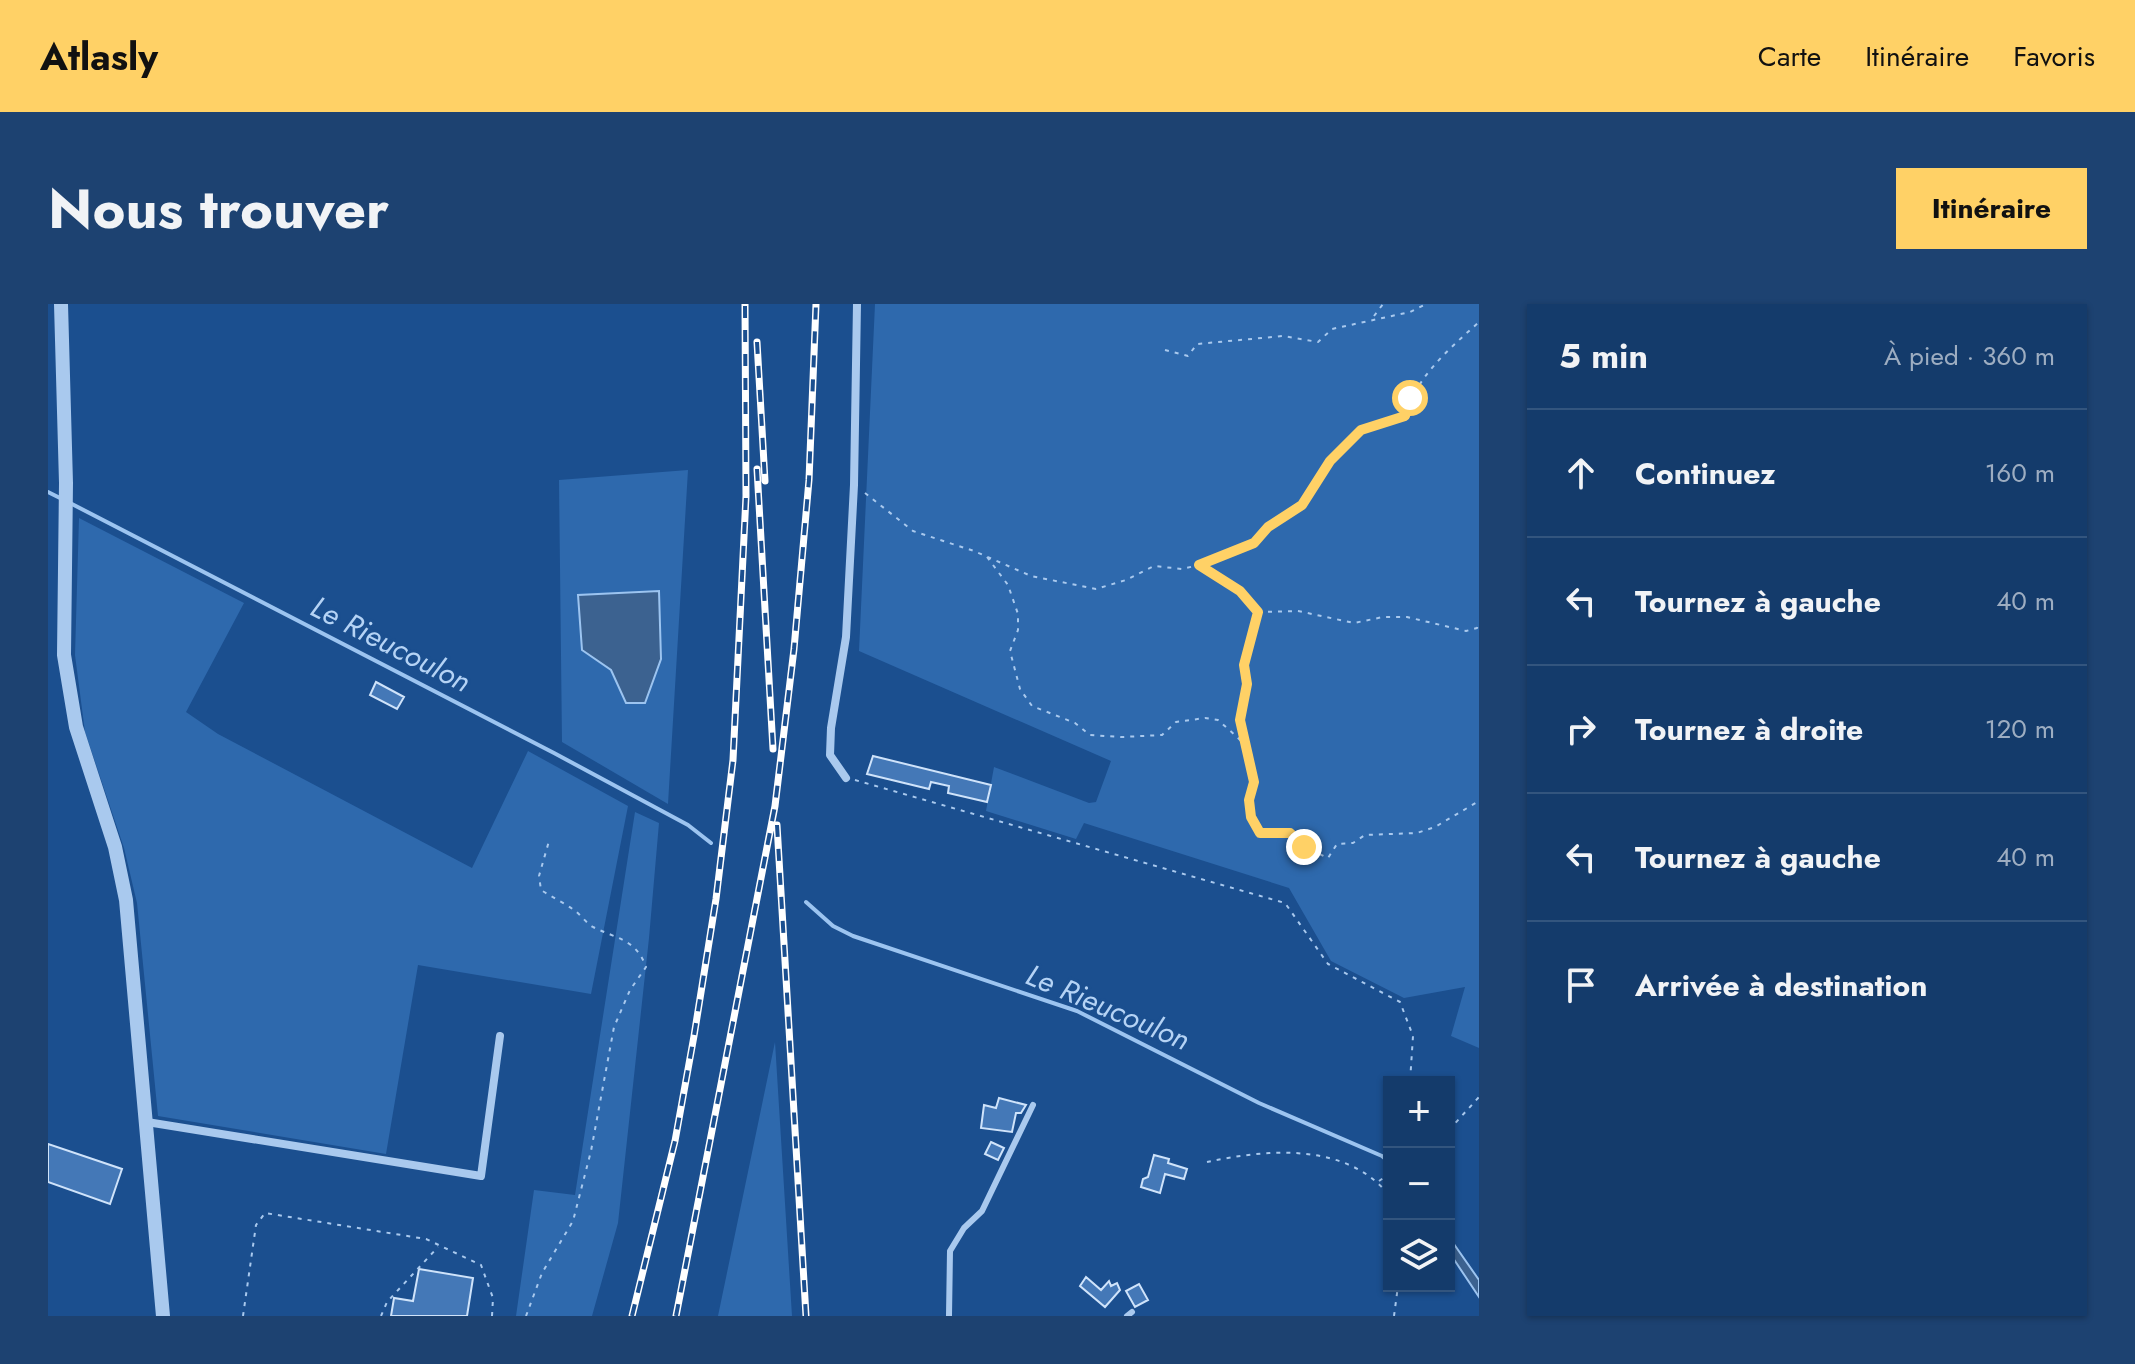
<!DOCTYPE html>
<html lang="fr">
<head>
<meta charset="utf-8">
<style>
  body { margin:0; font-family:Jost,sans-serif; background:#1d4271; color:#f1f3f6 }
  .controls { position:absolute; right:24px; bottom:24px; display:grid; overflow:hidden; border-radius:0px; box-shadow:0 2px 6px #0004 }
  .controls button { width:72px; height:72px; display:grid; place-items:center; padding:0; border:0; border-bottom:2px solid #33557e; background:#143b6b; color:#f1f3f6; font:40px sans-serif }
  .stop { position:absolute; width:24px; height:24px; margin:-18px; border:6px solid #ffd166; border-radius:50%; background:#fff }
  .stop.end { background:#ffd166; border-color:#fff; box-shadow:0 2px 8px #0008 }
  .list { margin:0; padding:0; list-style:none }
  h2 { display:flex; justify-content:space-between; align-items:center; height:104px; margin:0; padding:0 32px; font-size:34px }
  h2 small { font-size:26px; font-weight:400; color:#9dadc1 }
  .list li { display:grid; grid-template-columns:52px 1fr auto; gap:24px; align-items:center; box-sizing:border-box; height:128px; padding:0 32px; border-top:2px solid #33557e }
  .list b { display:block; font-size:30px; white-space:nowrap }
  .list em { font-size:26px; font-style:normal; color:#9dadc1 }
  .icon { flex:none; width:44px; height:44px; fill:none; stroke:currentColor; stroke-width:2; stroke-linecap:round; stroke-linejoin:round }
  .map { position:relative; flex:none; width:1431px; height:1012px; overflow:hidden; border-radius:0px }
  header { display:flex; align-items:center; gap:48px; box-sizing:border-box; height:112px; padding:0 40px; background:#ffd166; color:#111 }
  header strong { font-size:38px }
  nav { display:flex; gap:44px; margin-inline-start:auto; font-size:28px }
  .intro { display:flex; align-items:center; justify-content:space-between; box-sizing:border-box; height:192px; padding:0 48px }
  h1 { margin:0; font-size:56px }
  .button { padding:20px 36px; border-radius:0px; background:#ffd166; color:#111; font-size:28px; font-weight:700 }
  main { display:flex; gap:48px; padding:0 48px }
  aside { flex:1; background:#143b6b; border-radius:0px; box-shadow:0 2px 6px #0004 }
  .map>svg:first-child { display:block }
</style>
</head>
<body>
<header>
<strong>Atlasly</strong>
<nav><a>Carte</a><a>Itinéraire</a><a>Favoris</a></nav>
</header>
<div class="intro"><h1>Nous trouver</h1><a class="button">Itinéraire</a></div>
<main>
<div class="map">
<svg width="1431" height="1012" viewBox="0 0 1431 1012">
  <rect width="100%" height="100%" fill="#1b4f8f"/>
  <path fill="#2e69ad" d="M 827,0 L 1431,0 L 1431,744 L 1403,732 L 1417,683 L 1356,694 L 1283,657 L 1241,584 L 1036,519 L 1028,535 L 938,507 L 946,463 L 1041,499 L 1048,498 L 1063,457 L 811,347 Z
    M 640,166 L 620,500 L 514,438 L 511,176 Z
    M 31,214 L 196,299 L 138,408 L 170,430 L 424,564 L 480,447 L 580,502 L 543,690 L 370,661 L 338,850 L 110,812 L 89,599 L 76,544 L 37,428 L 27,351 Z
    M 587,508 L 611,519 L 601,634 L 570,919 L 544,1012 L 468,1012 L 486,886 L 527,891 Z
    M 727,738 L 744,1012 L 670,1012 Z"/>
  <path fill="#3c6290" stroke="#9cc4f0" stroke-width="2" d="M 611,287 L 613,355 L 597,399 L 578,399 L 563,366 L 534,346 L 530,291 Z
    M 1401,933 L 1431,976 L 1431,993 L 1401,948 Z"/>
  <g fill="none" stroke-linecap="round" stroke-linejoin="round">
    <path stroke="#9cc4f0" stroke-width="4" d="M 0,188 L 14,195
      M 22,199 L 506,449 L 640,521 L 663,539
      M 758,598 L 785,622 L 805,632 L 1029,707 L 1211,799 L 1334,852 L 1341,858"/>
  </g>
  <path fill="#4478b7" stroke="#cfe3fa" stroke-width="2" d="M 328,378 L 356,393 L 349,405 L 322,391 Z
    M 825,452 L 943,481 L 939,498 L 900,489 L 901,482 L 883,478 L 881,485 L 819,470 Z
    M 951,794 L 978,801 L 973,809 L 968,809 L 964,828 L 933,824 L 936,801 L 948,804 Z
    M 943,838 L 956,844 L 950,856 L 937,850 Z
    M 0,840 L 74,865 L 62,900 L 0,878 Z
    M 1106,851 L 1121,855 L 1120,859 L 1139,865 L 1136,875 L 1117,870 L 1112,889 L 1093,883 L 1095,875 L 1100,873 Z
    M 371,965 L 425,974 L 419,1012 L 343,1012 L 346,994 L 365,997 Z
    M 1038,973 L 1053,986 L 1061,977 L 1063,982 L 1069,979 L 1072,986 L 1057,1003 L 1032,982 Z
    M 1091,980 L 1100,996 L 1087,1003 L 1078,987 Z"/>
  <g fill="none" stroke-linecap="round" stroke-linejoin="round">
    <path stroke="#a9c9ee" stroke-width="2" stroke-dasharray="4 6" stroke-linecap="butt" d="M 1326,12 L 1335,0
      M 1117,46 L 1140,52 L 1149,40 L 1235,32 L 1270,38 L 1284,25 L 1362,8 L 1378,0
      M 817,189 L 865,227 L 926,247 L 983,272 L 1048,285 L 1078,276 L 1106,262 L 1134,265 L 1151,261 L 1206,239 L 1220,223 L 1254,201 L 1282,157 L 1313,126 L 1357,112 C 1368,73 1401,45 1431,18
      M 939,253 L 960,281 L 970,310 L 970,326 L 962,347 L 972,385 L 984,402 L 1027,419 L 1042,431 L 1074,433 L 1114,431 L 1128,418 L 1157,414 L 1170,416 L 1188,432 L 1199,443 L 1206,478 L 1201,496 L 1203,513 L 1212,529 L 1242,529 L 1256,543 L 1280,554 L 1289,540 L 1305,539 L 1317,531 L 1369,529 L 1387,523 L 1431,497
      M 1152,261 L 1192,287 L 1210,308 L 1196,361 L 1199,380 L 1192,416 L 1198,442
      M 1210,308 L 1250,307 L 1306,319 L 1335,313 L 1359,313 L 1418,327 L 1429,324 L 1431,318
      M 807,476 L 1237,599 L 1280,660 L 1352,698 L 1365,732 L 1362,778
      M 1401,826 L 1431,793
      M 1159,858 C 1219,845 1298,838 1341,891
      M 1331,877 L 1341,870
      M 195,1012 L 208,921 L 217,909 L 378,935 L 433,961 L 445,994 L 444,1012
      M 333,1012 L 339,998 L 390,943
      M 478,1012 L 494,969 L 525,917 L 543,847 L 566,723 L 582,686 L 598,663 C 588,635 569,635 545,623 C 538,619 533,611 526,606 C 516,599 504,593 493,586 L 491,572 L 501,537
      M 1346,1012 L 1350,982"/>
    <path stroke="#a9c9ee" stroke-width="6" d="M 901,1012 L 902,947 L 916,924 L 934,907 L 985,801
      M 1079,1012 L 1084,1008"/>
    <path stroke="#a9c9ee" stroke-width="8" d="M 798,474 L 782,451 L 783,424 L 798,333 L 806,181 L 809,0
      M 99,818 L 433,872 L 452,732"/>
    <path stroke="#a9c9ee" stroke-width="14" d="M 13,0 L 18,179 L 16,351 L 28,423 L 67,543 L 78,596 L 115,1012"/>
    <g stroke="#fff" stroke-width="7">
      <path id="rail" d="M 709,38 L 717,177
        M 709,165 L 725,445
        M 729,521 L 758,1012
        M 584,1012 L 627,837 L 646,732 L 668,595 L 685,456 L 698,192 L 697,0
        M 628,1012 L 727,502 L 746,345 L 761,176 L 768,0"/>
    </g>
    <use href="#rail" stroke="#1b4f8f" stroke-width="4" stroke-dasharray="12" stroke-linecap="butt"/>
  </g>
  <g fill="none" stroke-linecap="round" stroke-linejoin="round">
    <path stroke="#ffd166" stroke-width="10" d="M 1256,543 L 1242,529 L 1212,529 L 1203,513 L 1201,496 L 1206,478 L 1192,416 L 1199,380 L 1196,361 L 1210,308 L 1192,287 L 1151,261 L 1206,239 L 1220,223 L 1254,201 L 1282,157 L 1313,126 L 1357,112 L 1362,94"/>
  </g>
  <g text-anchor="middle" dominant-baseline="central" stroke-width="6" stroke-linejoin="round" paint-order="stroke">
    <g font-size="30" font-style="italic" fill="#b5d3f5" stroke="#1b4f8f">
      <text transform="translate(343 340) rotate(27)">Le Rieucoulon</text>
      <text transform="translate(1060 703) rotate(23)">Le Rieucoulon</text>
    </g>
  </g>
</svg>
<div class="controls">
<button>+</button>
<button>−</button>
<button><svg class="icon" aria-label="layers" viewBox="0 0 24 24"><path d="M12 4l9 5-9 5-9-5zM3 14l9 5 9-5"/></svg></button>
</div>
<div class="stop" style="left:1362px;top:94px"></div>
<div class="stop end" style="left:1256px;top:543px"></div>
</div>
<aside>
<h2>5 min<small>À pied · 360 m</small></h2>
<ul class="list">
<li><svg class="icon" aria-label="ahead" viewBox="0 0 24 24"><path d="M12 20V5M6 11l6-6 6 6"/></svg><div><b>Continuez</b></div><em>160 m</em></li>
<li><svg class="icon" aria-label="left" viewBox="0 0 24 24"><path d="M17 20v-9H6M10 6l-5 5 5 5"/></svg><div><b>Tournez à gauche</b></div><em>40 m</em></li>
<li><svg class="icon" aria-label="right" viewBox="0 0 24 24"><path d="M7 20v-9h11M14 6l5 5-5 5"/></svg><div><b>Tournez à droite</b></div><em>120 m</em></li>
<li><svg class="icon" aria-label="left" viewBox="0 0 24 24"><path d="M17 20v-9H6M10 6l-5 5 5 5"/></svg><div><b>Tournez à gauche</b></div><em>40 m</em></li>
<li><svg class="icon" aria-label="arrive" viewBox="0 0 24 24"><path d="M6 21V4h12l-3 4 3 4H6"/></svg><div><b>Arrivée à destination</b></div></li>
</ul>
</aside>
</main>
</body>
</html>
